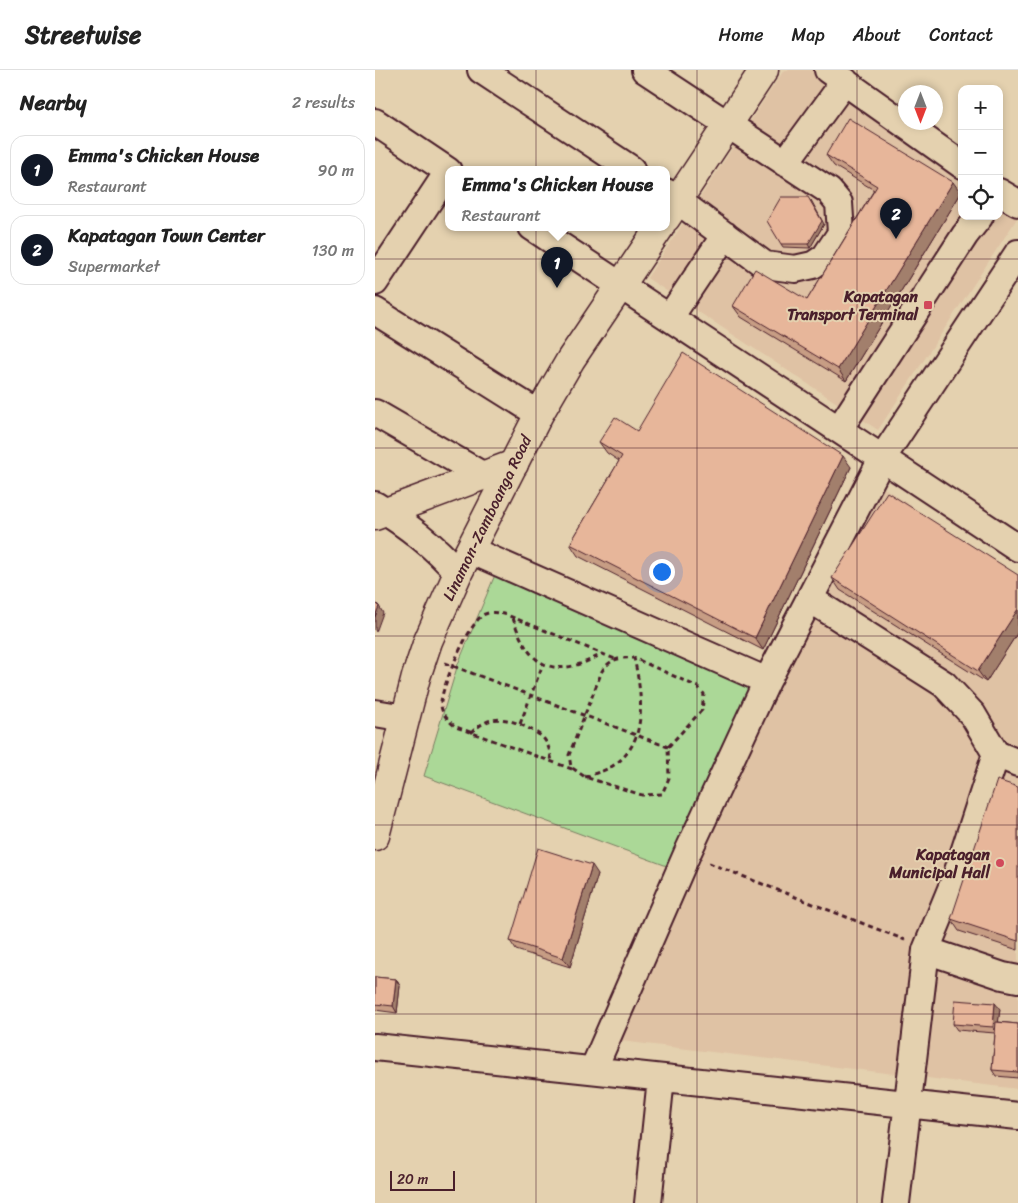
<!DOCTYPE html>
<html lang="en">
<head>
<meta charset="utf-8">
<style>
  body { margin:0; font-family:Sriracha,sans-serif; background:#f2f2f2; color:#222 }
  .controls { position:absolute; right:15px; top:15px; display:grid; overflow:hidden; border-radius:10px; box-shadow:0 2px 8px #0003 }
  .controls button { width:45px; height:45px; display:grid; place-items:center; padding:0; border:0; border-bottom:1px solid #e0e0e0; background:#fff; color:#222; font:25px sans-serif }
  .compass { position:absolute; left:523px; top:15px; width:45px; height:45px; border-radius:50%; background:#fff; box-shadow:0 2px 8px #0003; rotate:180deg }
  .scale { position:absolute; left:15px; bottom:12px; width:65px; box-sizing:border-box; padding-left:5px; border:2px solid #4a1f2b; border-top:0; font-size:14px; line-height:18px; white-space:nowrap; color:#4a1f2b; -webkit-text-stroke:4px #e4d1af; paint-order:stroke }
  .you { position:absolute; left:286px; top:501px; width:18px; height:18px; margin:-12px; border:4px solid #fff; border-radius:50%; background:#1a73e8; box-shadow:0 0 0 8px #1a73e833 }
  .badge { display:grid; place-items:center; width:32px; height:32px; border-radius:50%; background:#111827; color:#fff; font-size:16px; font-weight:700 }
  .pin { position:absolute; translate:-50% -41px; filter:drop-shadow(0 1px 2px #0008) }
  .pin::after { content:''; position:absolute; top:26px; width:18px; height:15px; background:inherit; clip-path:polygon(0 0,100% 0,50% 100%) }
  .popup { position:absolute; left:70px; top:96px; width:225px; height:65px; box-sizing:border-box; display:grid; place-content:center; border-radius:10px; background:#fff; filter:drop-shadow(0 1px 4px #0005); font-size:16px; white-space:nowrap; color:#767676 }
  .popup b { font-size:19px; color:#222 }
  .popup::after { content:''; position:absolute; left:50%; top:100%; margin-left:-10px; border:10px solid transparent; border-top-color:#fff }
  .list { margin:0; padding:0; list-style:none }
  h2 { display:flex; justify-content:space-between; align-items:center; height:65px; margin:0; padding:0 20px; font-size:21px }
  h2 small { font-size:16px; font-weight:400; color:#767676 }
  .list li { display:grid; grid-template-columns:32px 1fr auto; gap:15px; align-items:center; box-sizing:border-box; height:70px; margin:0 10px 10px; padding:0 10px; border:1px solid #e0e0e0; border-radius:15px }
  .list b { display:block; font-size:19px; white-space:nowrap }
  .list p { margin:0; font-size:16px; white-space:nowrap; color:#767676 }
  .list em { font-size:16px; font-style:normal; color:#767676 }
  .icon { flex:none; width:28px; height:28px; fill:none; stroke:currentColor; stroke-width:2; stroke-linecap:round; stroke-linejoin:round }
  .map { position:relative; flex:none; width:643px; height:1133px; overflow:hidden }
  header { display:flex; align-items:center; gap:30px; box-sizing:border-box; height:70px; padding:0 25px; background:#fff; border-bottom:1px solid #e0e0e0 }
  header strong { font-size:24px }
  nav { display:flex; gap:28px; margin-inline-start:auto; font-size:18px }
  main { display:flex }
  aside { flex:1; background:#fff }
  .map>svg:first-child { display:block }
</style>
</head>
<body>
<header>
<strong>Streetwise</strong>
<nav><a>Home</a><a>Map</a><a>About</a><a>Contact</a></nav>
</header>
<main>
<aside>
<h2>Nearby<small>2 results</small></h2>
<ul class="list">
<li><span class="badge">1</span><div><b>Emma's Chicken House</b><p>Restaurant</p></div><em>90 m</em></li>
<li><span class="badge">2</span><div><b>Kapatagan Town Center</b><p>Supermarket</p></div><em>130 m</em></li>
</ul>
</aside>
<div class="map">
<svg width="643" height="1133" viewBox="0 0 643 1133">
  <rect width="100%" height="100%" fill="#e4d1af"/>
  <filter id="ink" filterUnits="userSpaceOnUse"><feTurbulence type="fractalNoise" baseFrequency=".02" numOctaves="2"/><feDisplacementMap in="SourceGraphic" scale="10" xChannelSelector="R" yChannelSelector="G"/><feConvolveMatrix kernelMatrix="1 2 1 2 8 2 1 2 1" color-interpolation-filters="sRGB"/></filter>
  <g filter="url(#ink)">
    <path fill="#dfc2a4" d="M 409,0 L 442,0 L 587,97 L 587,146 L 624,146 L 624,122 L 643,134 L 643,147 L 503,360 L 272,208 Z
      M 485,402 L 643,507 L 643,1019 L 221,968 L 292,796 L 376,617 Z"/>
    <path fill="#abd897" stroke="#7a7c61" d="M 122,500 L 376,617 L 292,796 L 49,706 L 83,594 Z"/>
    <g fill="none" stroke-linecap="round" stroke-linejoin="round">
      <g stroke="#4a1f2b" stroke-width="30">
        <path id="minor" d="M 106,0 L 256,99
          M 270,0 L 454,121 L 464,133 L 466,163 L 450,187 L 438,195 L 420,199 L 390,195 L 291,122
          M 453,0 L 587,95
          M 0,52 L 73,101
          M 410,93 L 470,11
          M 624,122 L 643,133
          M 157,157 L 643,478
          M 0,212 L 73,102
          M 0,241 L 164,344
          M 295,247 L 350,165
          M 0,343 L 107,405
          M 465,358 L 590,165 L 605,146
          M 0,435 C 32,455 59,475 83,503
          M 95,480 L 392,611
          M 435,529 L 569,614 L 598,645 L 621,684 L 581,807 L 551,880 L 521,1133
          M 0,643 L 30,648
          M 621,684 L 643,693
          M 551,880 L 628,906 L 643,909
          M 0,977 L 643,1046
          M 218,1000 L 312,784 L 392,611 L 508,387 L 643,183
          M 273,1133 L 286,1008"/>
      </g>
      <g stroke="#4a1f2b" stroke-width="31">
        <path id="major" d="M 0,446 L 139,394"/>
      </g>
      <g stroke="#4a1f2b" stroke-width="31">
        <path id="highway" d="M 291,148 L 389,0
          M 0,766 L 41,607 L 53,571 L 83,503 L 164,344 L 196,289 L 285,157"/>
      </g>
      <path stroke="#4a1f2b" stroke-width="3" stroke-dasharray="5 4" stroke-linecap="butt" d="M 138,548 C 154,599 180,610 227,584
        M 70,593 L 293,677
        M 145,654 L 168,594
        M 96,663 C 115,644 130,647 153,658 C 158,661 165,664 169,669 C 174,675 175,683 177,691
        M 197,699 L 81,657 C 73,651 65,642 66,632 C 67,616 96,548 110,544 C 118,541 125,543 132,545 L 240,589
        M 210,707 C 220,703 231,701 239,695 C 274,672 267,623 259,588 L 323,617 L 329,624 L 327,640 L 293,677 L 294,708 L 287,724 L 267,725 L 210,707 L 196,697 L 194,685 L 227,601 C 235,589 245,587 259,588
        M 334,793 L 530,870"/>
      <use href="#minor" stroke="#e4d1af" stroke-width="26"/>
      <use href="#major" stroke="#e4d1af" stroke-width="28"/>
      <use href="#highway" stroke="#e4d1af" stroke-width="28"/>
    </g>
    <path fill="#c79d84" stroke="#4a1f2b" d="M 451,85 L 586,123 L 471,311 L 366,247 L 358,236 L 432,230 L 499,120 L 459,96 Z
      M 449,154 L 435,178 L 408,177 L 406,174 Z
      M 262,361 L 476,397 L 388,580 L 203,486 L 195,474 L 244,391 L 232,383 L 224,372 Z
      M 643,505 L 643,562 L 611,612 L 465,520 L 457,508 Z
      M 643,717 L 643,880 L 584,861 L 576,849 Z
      M 223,804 L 195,897 L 141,880 L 135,871 Z
      M 0,907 L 21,909 L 25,916 L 22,943 L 0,940 Z
      M 625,939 L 623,952 L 643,954 L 643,1008 L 621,1006 L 617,1000 L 620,963 L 582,960 L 578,954 Z"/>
    <path fill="#a27f6c" stroke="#4a1f2b" d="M 578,112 L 586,123 L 471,311 L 463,299 Z
      M 436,130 L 449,154 L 435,178 L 433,174 Z
      M 468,386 L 476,397 L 388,580 L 380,568 Z
      M 4,536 L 8,543 L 1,562 L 0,560 L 0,547 Z
      M 643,539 L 643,562 L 611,612 L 603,601 Z
      M 217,795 L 223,804 L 195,897 L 188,888 Z
      M 21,909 L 25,916 L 22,943 L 18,936 Z
      M 620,933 L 625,939 L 622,963 L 618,957 Z"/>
    <path fill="#e7b69a" stroke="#4a1f2b" d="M 473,48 L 578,112 L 463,299 L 358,236 L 380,199 L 432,230 L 502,116 L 451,85 Z
      M 406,127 L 433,127 L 447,151 L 433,174 L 406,174 L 392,151 Z
      M 308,283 L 468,386 L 380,568 L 195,474 L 247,386 L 224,372 L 240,347 L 262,361 Z
      M 512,422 L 643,505 L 643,539 L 603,601 L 457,508 Z
      M 0,532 L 4,536 L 0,547 Z
      M 622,710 L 643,717 L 643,871 L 576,849 Z
      M 163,778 L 217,795 L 188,888 L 135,871 Z
      M 0,907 L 21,909 L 18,936 L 0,934 Z
      M 580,930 L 620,933 L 618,957 L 578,954 Z
      M 621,952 L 643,954 L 643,1002 L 617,1000 Z"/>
  </g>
  <path fill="none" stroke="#4a1f2b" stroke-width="1" stroke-opacity="0.55" d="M 161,0 L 161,1133M 322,0 L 322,1133M 482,0 L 482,1133M 0,189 L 643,189M 0,378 L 643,378M 0,566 L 643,566M 0,755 L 643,755M 0,944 L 643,944"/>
  <g fill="#d1495b" stroke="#e4d1af" stroke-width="2">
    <rect x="548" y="230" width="10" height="10" rx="2.5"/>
    <circle cx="625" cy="793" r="5"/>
  </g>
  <g text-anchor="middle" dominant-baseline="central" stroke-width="4" stroke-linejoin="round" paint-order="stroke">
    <g font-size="16" font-weight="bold" fill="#4a1f2b" stroke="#e4d1af" text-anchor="end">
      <text x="543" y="226">Kapatagan<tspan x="543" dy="18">Transport Terminal</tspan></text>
      <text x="615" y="784">Kapatagan<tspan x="615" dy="18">Municipal Hall</tspan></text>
    </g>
    <g font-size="16" fill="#4a1f2b" stroke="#e4d1af">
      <text transform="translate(112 448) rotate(-64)">Linamon-Zamboanga Road</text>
    </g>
  </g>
</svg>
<div class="controls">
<button>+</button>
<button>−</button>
<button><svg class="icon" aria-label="locate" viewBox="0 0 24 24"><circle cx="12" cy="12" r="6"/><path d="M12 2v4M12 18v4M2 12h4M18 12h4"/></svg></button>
</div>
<svg class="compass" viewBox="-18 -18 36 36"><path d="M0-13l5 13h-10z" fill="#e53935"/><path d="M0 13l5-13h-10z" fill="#767676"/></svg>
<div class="scale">20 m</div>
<div class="you"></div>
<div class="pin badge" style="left:182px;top:218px">1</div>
<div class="popup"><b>Emma's Chicken House</b>Restaurant</div>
<div class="pin badge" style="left:521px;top:169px">2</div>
</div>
</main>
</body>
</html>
